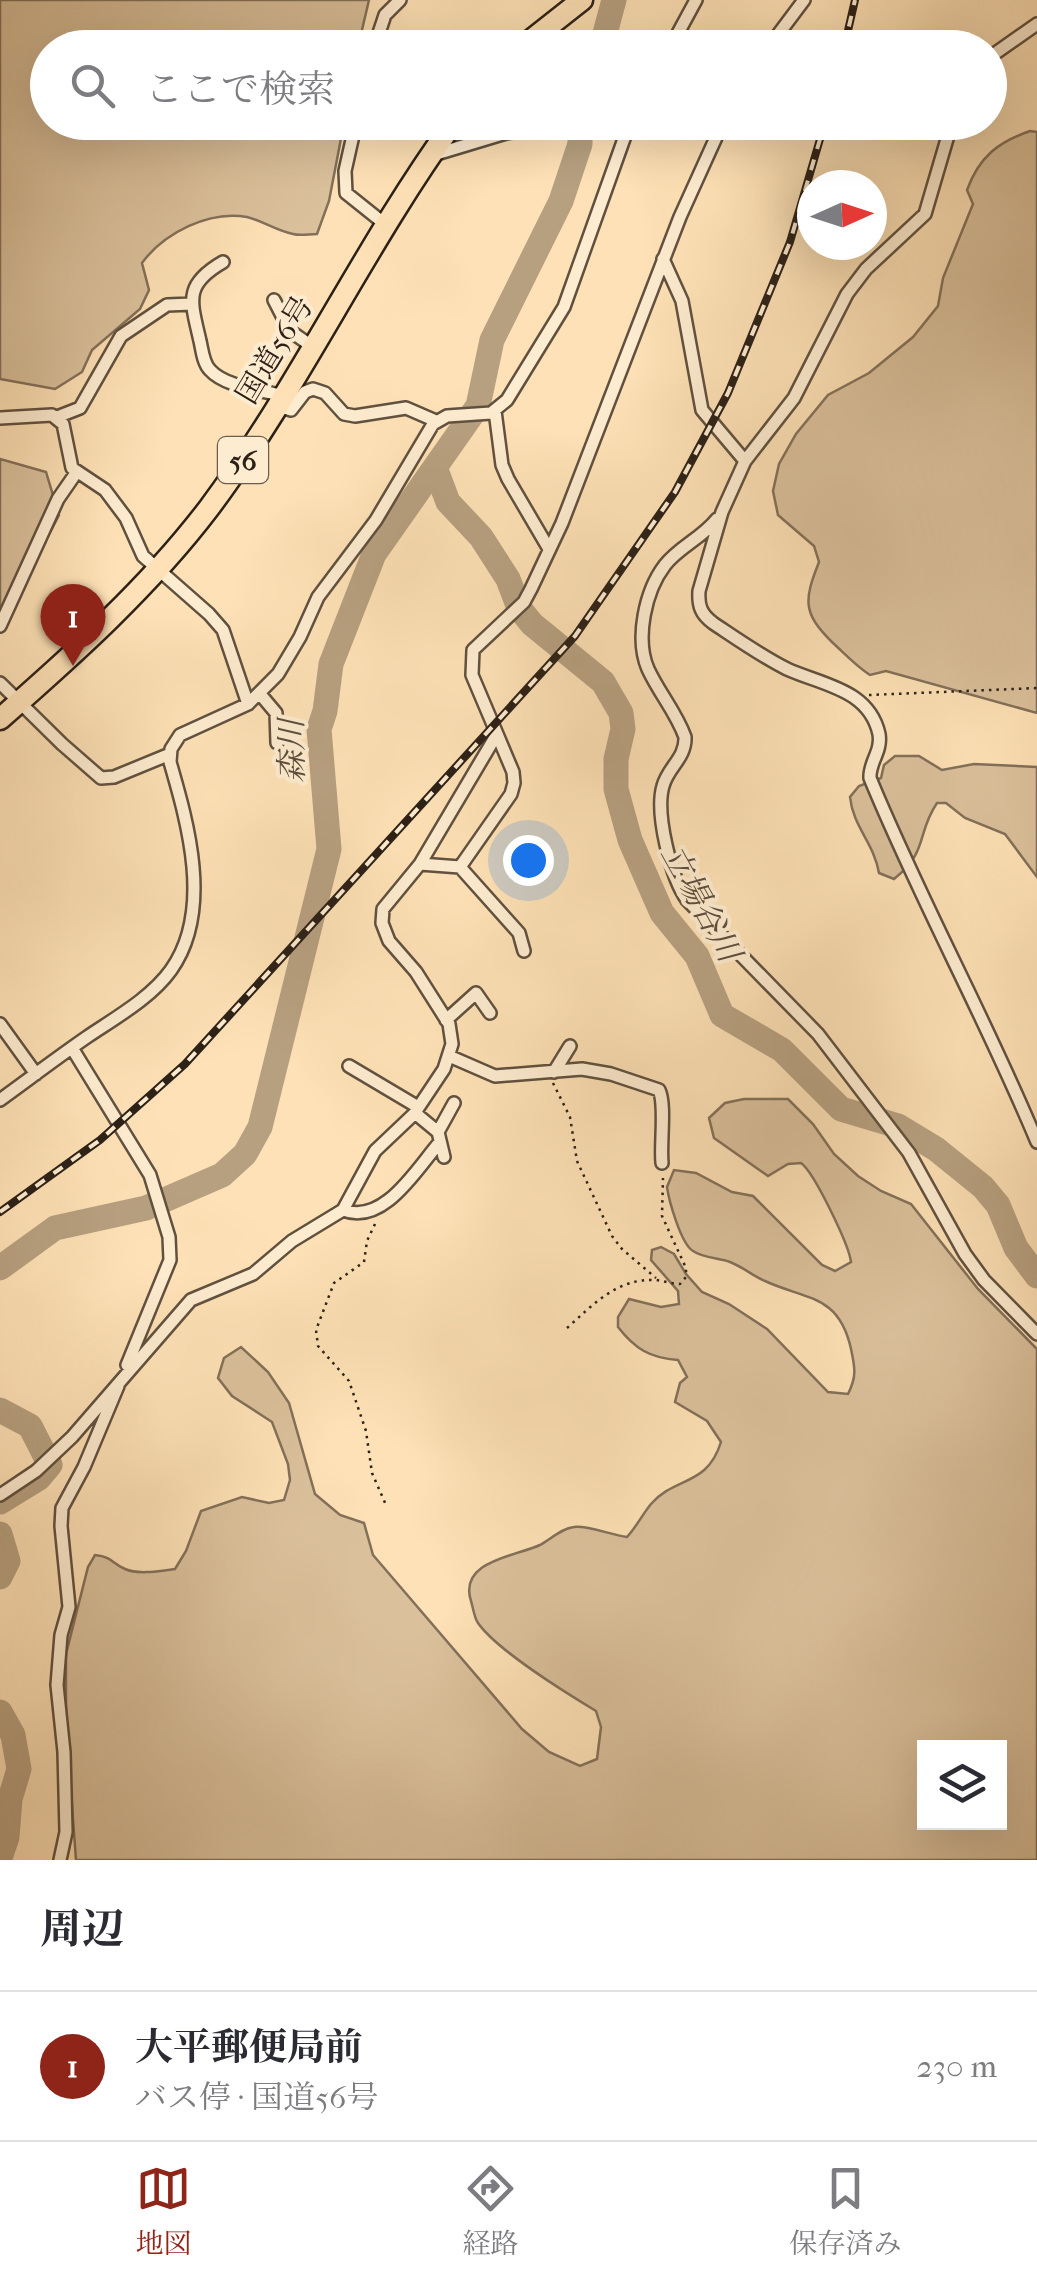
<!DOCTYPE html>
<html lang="ja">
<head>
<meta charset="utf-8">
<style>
  body { margin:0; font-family:"IM FELL French Canon","Noto Serif JP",serif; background:#f7f7f7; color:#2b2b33 }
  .controls { position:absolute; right:30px; bottom:30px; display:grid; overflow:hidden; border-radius:0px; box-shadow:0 10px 40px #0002 }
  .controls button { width:90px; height:90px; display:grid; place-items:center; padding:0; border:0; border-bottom:2px solid #e1e1e2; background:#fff; color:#2b2b33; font:50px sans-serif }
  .compass { position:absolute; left:797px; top:170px; width:90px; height:90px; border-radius:50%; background:#fff; box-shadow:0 10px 40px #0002; rotate:87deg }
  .you { position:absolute; left:528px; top:860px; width:35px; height:35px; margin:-25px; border:8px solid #fff; border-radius:50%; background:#1a73e8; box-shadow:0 0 0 15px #1a73e833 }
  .badge { display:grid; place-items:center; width:65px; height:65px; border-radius:50%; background:#8f2418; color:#fff; font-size:32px; font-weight:700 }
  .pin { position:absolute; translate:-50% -82px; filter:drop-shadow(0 2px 5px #0008) }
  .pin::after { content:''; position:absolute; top:52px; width:35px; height:30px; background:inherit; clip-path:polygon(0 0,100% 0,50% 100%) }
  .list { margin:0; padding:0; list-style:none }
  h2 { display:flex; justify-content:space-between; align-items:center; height:130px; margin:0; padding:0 40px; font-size:42px }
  h2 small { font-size:32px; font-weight:400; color:#7c7c81 }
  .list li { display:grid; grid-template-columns:65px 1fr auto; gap:30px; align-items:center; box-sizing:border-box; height:150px; padding:0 40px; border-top:2px solid #e1e1e2 }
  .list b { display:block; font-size:38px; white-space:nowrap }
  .list p { margin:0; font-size:32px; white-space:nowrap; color:#7c7c81 }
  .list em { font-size:32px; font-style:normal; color:#7c7c81 }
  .icon { flex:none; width:55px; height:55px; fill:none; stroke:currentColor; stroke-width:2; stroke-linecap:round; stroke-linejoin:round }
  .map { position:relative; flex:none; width:1037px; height:1860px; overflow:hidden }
  .search { position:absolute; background:#fff; box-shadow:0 10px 40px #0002; left:30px; right:30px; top:30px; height:110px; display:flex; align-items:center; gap:25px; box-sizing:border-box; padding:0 35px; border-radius:55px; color:#7c7c81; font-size:38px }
  .sheet { height:280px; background:#fff }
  nav { display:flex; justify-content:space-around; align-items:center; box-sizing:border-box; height:140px; border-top:2px solid #e1e1e2; background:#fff; font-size:28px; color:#7c7c81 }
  nav a { display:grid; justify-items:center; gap:5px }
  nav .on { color:#8f2418 }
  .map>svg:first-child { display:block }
</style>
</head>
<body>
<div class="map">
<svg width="1037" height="1860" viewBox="0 0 1037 1860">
  <rect width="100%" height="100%" fill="#fee1b6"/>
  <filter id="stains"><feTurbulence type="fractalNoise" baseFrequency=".002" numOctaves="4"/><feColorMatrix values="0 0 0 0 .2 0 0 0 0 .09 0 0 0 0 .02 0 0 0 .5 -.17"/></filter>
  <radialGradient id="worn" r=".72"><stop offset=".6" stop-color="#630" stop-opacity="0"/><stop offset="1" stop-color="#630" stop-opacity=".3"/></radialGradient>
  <path fill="#dac09b" stroke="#837059" stroke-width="2.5" fill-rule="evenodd" d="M 0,0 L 369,0 L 358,47 L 48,48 L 48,122 L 344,123 L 329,201 L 317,234 C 309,234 300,236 293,234 C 277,231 263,221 247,217 C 209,210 164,233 142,263 L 149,290 L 140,309 L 92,350 L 82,372 L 55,389 L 0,379 Z
    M 1030,131 L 1037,132 L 1037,713 L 886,671 L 870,675 C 856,666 845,654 833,643 C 802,613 804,600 819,562 L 814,546 L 778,515 L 773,491 L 779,464 L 796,434 L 828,395 L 869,373 L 913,337 L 938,306 L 943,278 L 973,204 L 967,190 C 979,157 998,142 1030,131 Z
    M 0,459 L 46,472 L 59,515 L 48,536 L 23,565 L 0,610 Z
    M 895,756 L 919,756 L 942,770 L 974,764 L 1037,767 L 1037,877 L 1005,834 L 965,818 L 946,803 L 937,803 C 916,834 929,851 894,879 L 879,873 C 874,843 853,827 850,797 L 859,786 L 881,778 L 884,765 Z
    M 744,1099 L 788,1099 L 813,1124 L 834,1154 L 858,1176 L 881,1191 L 911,1204 L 978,1289 L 1037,1349 L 1037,1860 L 76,1860 L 66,1723 L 66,1654 L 88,1567 L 95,1555 C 113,1557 111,1563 125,1569 C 138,1575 160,1571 175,1569 L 186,1551 L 201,1511 L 242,1497 L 269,1503 L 284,1500 L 290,1480 L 288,1464 L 272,1422 L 232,1396 L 218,1378 L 224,1358 L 241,1347 L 268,1372 L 289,1403 L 315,1494 L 340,1515 L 364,1523 L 373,1555 L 522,1729 L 549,1752 L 580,1766 L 597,1759 L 601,1727 L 596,1711 C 566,1693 497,1650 478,1623 C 474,1617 473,1607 471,1601 C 458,1561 516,1556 540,1545 C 551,1539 562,1528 574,1527 C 587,1525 611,1535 627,1537 C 637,1526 642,1515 651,1504 C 675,1476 707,1487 721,1442 L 707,1421 L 675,1402 L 680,1383 L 687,1377 L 678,1360 C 650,1358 635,1349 618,1327 L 618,1317 L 629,1299 L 661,1307 L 679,1304 L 678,1291 L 651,1260 L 652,1250 L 661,1247 L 674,1254 L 686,1274 L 702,1292 L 729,1304 L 767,1329 L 828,1392 L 848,1394 C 857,1376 855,1368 851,1349 C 839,1294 806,1300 765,1281 C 753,1276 743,1267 730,1262 C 719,1258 703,1258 693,1251 C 681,1244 669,1201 667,1187 L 674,1170 L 696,1173 L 732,1192 L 753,1196 L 822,1265 L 835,1271 L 851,1262 C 849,1245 814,1172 801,1163 L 788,1164 L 768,1176 L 714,1138 L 709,1118 L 725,1103 ZM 924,1748 L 1000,1748 L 1000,1822 L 924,1822 Z"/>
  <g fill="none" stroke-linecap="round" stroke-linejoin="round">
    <path stroke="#b7a080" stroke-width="25" d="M 601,48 L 614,0
      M 436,470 L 448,502 L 481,537 L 508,579 L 519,608 L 532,624 L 603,682 L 621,713 L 623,729 L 616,759 L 616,789 L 630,840 L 662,913 L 697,956 L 722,1015 L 782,1050 L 841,1109 L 898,1126 L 936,1149 L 983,1187 L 998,1205 L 1016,1248 L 1037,1276
      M 0,1268 L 55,1228 L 146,1208 L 222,1175 L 245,1154 L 260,1127 L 329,849 L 319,729 L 325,711 L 331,664 L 374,554 L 478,406 L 492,340 L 561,201 L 580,144 L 580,122
      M 0,1410 L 30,1426 L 50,1465 L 39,1478 L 0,1502
      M 0,1534 L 8,1561 L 0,1577
      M 0,1712 L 13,1735 L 19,1769 L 10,1799 L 7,1837 L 0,1858"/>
    <g stroke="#60513f" stroke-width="16">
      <path id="minor" d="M 374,48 L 385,15 L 400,0
        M 670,48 L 696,0
        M 768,48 L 804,0
        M 990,57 L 1037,24
        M 356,122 L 345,171 L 346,193 L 386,225
        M 952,122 L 925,214 L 866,269 L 847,294 L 794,398 L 745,461 L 722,512 L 699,591 C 698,606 701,614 713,623 C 737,639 761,656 787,669 C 822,685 869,689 879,734 C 882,752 869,762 870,778 C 921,902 986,1019 1037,1142
        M 433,155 L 506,133 L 580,122
        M 663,259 L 682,301 L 702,410 L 745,461
        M 223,262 C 183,285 191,301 200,341 C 202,349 203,363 210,370 C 225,387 262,390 283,396
        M 274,300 L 290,331 L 313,347
        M 277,406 L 291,410 L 305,392 L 313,389 L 325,393 L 344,414 L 355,416 L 406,408 L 436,421
        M 495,411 L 502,465 L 508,479 L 549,549
        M 57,417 L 80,408 L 121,336 L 167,305 L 192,304
        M 0,418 L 52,415 L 63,424 L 72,468 L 105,490 L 126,518 L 143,556 L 209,614 L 223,630 L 248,704
        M 717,519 C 702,538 679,547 665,565 C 645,591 635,639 648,669 C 659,693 676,712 685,737 C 686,758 668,767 663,786 C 655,813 671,878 687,900 L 818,1034 L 909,1153 L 965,1254 L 984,1280 L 1037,1334
        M 0,626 L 58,499 L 76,473
        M 0,683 L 62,744 L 101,778 L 114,777 L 170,754
        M 260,694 L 276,713 L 277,743
        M 420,864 L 460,867 L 511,794 L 514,783 L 513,772 L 497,734
        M 460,867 L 519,933 L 524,951
        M 446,1020 L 476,993 L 490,1013
        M 0,1024 L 36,1074
        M 72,1048 L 150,1175 L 169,1237 L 170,1260 L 127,1365
        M 449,1056 L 495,1076 L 582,1069 L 611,1074 L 659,1090 C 666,1104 660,1144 662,1163
        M 349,1066 L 418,1107
        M 554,1072 L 570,1046
        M 0,1100 C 29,1079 58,1057 87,1037 C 115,1018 151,998 171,970 C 213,911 188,824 170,762 L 171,749 L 180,735 L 248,704 L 278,674 L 300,637 L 318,597 L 376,520 L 433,424 L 447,416 L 491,413 L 507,400 L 564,307 L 630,122
        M 415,1113 L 438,1132 L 444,1157
        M 438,1132 L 454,1103
        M 343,1210 C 384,1226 417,1168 440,1142
        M 0,1495 L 36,1471 L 72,1437 L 191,1300 L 253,1274 L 292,1241 L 343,1210 L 375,1151 L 414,1114 L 444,1069 L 452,1044 L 449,1024 L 416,972 L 389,941 L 382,923 L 383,909 L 420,864 L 497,734 L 472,675 L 473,650 L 524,602 L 531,589 L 562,523 L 680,217 L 723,122
        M 60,1860 L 66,1832 L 64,1752 L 57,1685 L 61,1635 L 69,1607 L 61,1526 L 62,1508 L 84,1467 L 118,1386"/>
    </g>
    <g stroke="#2c2117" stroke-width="25">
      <path id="trunk" d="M 521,48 L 582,0
        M 0,719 C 74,654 149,587 209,508 C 300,386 364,246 454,122"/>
    </g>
    <path stroke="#2c2117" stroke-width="2.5" stroke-dasharray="2.5 5" stroke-linecap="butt" d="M 869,695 L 1037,688
      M 553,1083 L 570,1117 L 577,1161 L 612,1236 L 622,1249 L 656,1278
      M 375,1224 L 367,1241 L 364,1262 L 334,1283 L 316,1330 L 318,1346 L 349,1381 L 366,1431 L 372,1473 L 386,1505
      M 567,1328 C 594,1304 617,1278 656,1280 C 664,1281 672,1284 680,1284 L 686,1277 L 686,1268 L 662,1216 L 663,1178"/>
    <use href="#minor" stroke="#feecd0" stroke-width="11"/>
    <use href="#trunk" stroke="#fee1b6" stroke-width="20"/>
    <g stroke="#2c2117" stroke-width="8">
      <path id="rail" d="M 844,48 L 855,0
        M 0,1212 L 100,1140 L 185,1064 L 575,636 L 675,492 L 728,393 L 790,242 L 825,122"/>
    </g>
    <use href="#rail" stroke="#feecd0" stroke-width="4" stroke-dasharray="11" stroke-linecap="butt"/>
  </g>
  <g text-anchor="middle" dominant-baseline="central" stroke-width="8" stroke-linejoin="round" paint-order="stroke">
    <rect fill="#feecd0" stroke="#6b5e4e" stroke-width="2.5" x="218" y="437" width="50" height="46" rx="8"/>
    <g font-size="28" font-weight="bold" fill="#2c2117">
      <text x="243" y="460">56</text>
    </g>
    <g font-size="30" fill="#2c2117" stroke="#feecd0">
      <text transform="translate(275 350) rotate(-59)">国道56号</text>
    </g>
    <g font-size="32" font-style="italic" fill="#5d4d3c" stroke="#feecd0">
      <text transform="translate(292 751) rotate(-91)">森川</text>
      <text transform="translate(701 903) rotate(61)">立場谷川</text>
    </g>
  </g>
  <rect width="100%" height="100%" filter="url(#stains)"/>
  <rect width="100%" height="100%" fill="url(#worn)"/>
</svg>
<div class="controls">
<button><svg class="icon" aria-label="layers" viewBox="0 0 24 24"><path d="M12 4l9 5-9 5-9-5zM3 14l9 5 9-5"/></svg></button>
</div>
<svg class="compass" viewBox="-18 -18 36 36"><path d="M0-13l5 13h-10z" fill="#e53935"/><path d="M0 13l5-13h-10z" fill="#7c7c81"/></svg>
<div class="you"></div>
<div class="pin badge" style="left:73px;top:666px">1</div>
<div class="search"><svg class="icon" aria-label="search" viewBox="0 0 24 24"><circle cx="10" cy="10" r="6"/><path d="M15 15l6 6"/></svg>ここで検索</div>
</div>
<section class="sheet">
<h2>周辺<small></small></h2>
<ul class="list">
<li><span class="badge">1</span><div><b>大平郵便局前</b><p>バス停 · 国道56号</p></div><em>230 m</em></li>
</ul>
</section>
<nav>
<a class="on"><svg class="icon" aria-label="map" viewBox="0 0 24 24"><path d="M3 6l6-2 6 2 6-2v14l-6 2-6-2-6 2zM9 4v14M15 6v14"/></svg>地図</a>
<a><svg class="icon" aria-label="directions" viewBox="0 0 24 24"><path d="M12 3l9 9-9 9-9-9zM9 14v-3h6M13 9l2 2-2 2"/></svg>経路</a>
<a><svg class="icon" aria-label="saved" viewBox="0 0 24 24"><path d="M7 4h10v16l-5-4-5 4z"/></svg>保存済み</a>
</nav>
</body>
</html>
